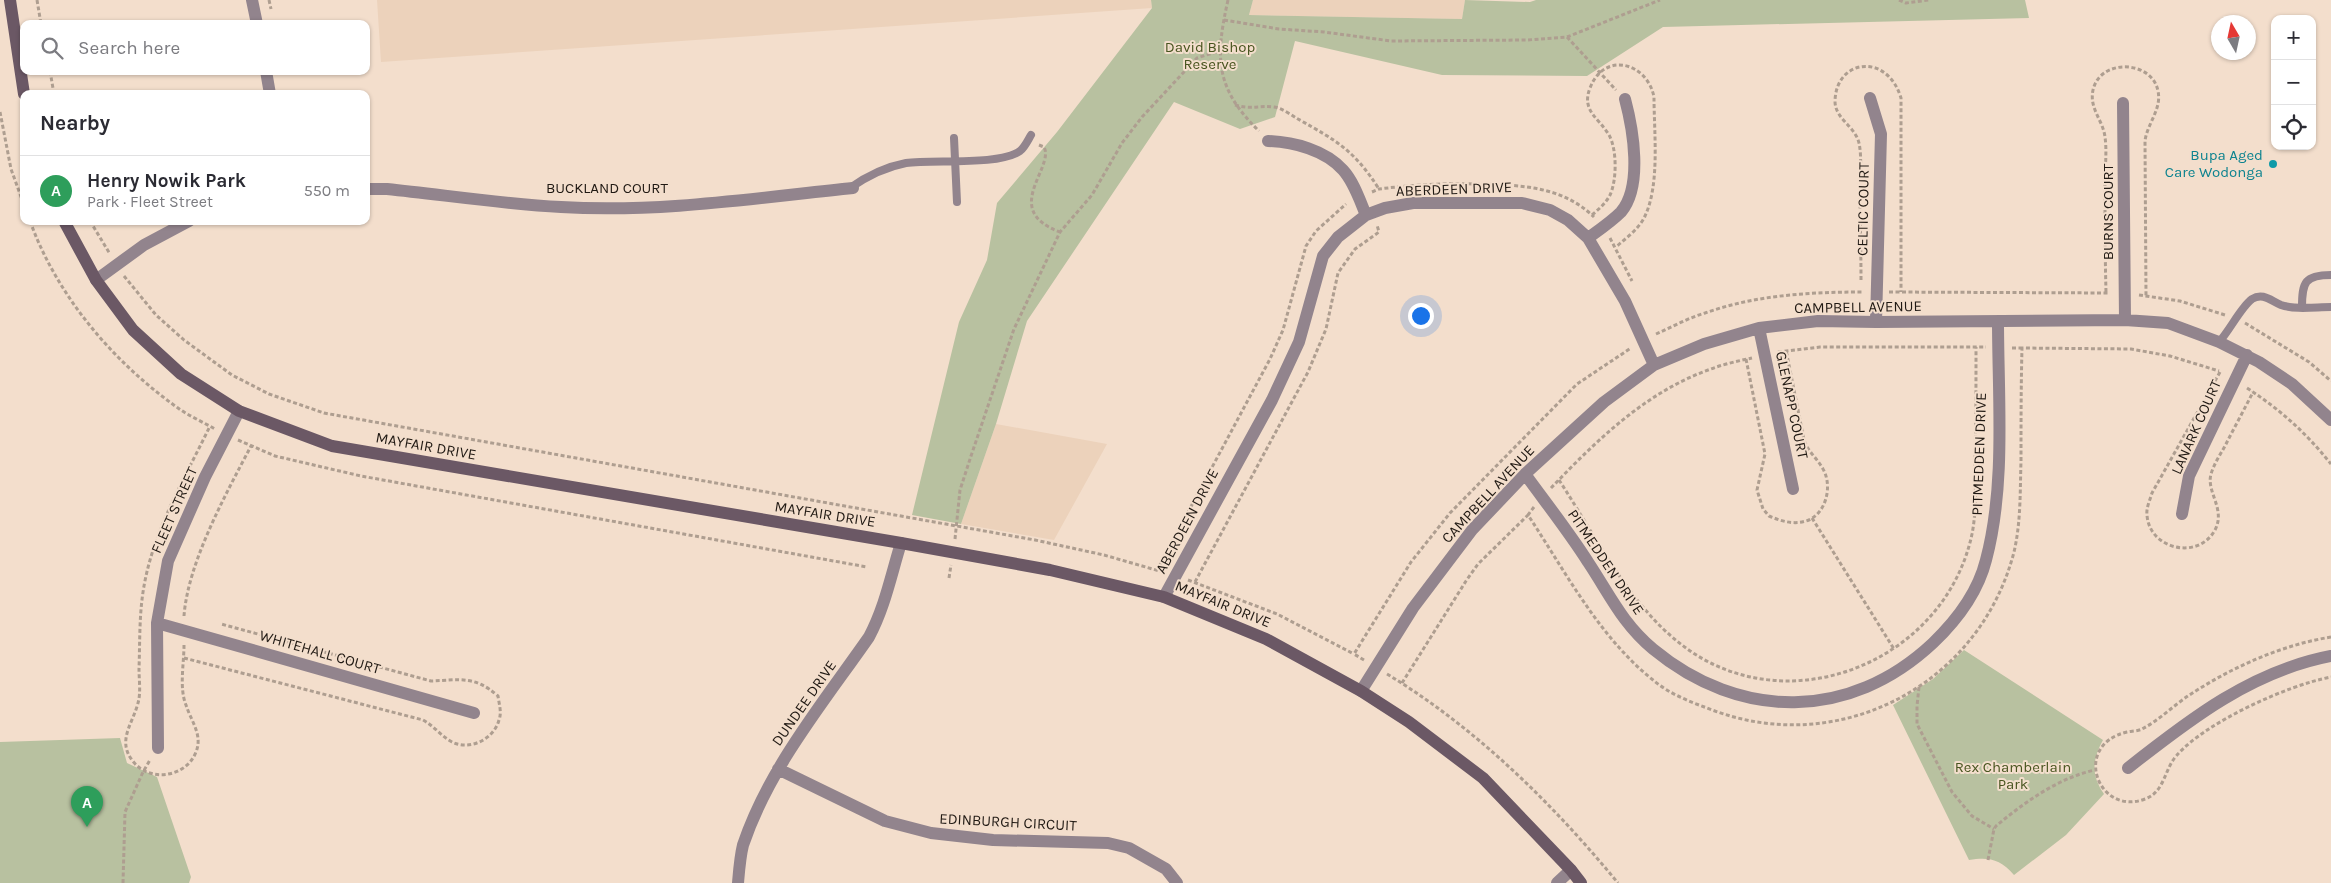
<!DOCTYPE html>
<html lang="en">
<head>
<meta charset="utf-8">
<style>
  body { margin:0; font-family:Karla,sans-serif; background:#f7f7f7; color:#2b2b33 }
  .controls { position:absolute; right:15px; top:15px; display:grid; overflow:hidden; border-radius:10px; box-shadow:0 1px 4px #0004 }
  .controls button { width:45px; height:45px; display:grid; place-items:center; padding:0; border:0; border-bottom:1px solid #e1e1e2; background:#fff; color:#2b2b33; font:25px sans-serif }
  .compass { position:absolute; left:2211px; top:15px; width:45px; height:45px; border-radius:50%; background:#fff; box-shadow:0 1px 4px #0004; rotate:351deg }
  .you { position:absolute; left:1420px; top:315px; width:18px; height:18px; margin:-12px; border:4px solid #fff; border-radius:50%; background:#1a73e8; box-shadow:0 0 0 8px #1a73e833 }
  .badge { display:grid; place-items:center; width:32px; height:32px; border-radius:50%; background:#52691a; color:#fff; font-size:16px; font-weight:700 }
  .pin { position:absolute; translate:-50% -41px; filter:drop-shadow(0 1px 2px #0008) }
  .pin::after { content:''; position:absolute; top:26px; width:18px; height:15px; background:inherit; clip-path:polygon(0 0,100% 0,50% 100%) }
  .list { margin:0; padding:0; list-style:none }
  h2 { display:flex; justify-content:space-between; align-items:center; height:65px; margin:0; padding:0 20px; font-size:21px }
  h2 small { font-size:16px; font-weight:400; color:#7c7c81 }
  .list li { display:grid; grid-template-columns:32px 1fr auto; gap:15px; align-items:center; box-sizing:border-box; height:70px; padding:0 20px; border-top:1px solid #e1e1e2 }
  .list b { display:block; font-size:19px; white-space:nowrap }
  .list p { margin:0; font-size:16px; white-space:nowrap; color:#7c7c81 }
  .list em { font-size:16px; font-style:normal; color:#7c7c81 }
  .icon { flex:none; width:28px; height:28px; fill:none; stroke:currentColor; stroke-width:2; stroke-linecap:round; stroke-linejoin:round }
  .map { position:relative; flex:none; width:2331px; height:883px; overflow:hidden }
  .search { position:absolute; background:#fff; box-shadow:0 1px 4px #0004; left:20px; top:20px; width:350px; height:55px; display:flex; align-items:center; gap:12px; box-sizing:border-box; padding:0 18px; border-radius:10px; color:#7c7c81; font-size:19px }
  .panel { position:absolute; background:#fff; box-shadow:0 1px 4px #0004; left:20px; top:90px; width:350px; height:135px; border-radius:10px }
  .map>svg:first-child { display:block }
</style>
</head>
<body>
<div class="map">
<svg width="2331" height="883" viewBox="0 0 2331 883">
  <rect width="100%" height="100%" fill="#f3decc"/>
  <path fill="#ecd2bb" d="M 377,0 L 1151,0 L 1152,8 L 381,62 Z
    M 1253,0 L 1465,0 L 1462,19 L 1249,15 Z
    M 996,424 L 1107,444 L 1054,540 L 961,524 Z"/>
  <path fill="#b8c1a0" d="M 1151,0 L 1253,0 L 1249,15 L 1462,19 L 1465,0 L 1530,2 L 1536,0 L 2025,0 L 2029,18 L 1663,27 L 1587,76 L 1442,75 L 1295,41 L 1275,117 L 1240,129 L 1174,102 L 1027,321 L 996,424 L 961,524 L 912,515 L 959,322 L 987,260 L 997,203 L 1057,132 L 1152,8 Z
    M 1964,650 L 2103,740 C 2092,760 2091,775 2104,794 L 2066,835 L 2014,875 C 2000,859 1989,857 1969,860 L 1893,705 L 1933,679 Z
    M 120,738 L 127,763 L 157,777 L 191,877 L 189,883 L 0,883 L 0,742 Z"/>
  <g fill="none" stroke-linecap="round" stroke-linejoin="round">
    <path stroke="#ae9e90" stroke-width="3" stroke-dasharray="4 2.5" stroke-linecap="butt" d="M 37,0 L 41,24
      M 269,0 L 271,9
      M 1228,0 C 1215,58 1215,88 1259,131
      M 1899,0 L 1906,3 L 1929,0
      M 1224,20 L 1279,29 L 1324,32 L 1391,41 L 1527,40 L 1567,37 L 1660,0
      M 1567,37 L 1616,90
      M 50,71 L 54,94
      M 1235,105 C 1251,110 1259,105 1274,107 C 1282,108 1291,115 1298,119 C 1337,141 1354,150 1379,189
      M 0,112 L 11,169 L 24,205
      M 1039,145 L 1044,147 C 1055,168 1000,210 1060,232
      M 1372,192 L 1379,189 C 1411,185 1442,183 1475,184 C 1518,185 1561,185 1594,217
      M 1592,215 C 1599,209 1606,203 1610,195 C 1617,180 1617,149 1609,135 C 1599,118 1581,111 1590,88 C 1604,51 1647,62 1654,97 C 1654,133 1660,184 1645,216 C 1639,229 1626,238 1616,247
      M 30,221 C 57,296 113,362 178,408 C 189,416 203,422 215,429
      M 90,221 L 110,254
      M 1610,238 L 1632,281
      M 124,276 L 156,315 L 184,340 L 232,375 L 269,394 L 324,413 L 1035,540 L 1104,555 L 1163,572
      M 1861,280 C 1861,250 1860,219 1860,189 C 1860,174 1862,157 1859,143 C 1855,126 1835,119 1835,101 C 1836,59 1887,52 1901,98 L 1901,292
      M 1889,292 L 2110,293
      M 2106,292 C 2105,256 2105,219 2105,182 C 2105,168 2107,151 2105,137 C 2103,120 2089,109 2093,90 C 2100,58 2152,60 2158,91 C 2162,109 2147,124 2145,141 L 2146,296
      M 2139,295 L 2180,301 L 2225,315
      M 2245,323 L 2309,362 L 2331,381
      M 1656,334 C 1672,327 1688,318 1705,313 C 1756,295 1809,292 1863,292
      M 2012,348 L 2022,348
      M 1778,352 L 1820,347 L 1986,347
      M 1746,359 L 1765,454 L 1757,490 L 1763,509 L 1769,516 C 1781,521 1793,525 1806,521 C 1826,515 1833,486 1823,469 C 1817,458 1808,452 1804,440 L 1786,350
      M 2220,372 L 2152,493 C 2150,500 2146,508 2147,515 C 2149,549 2198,561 2215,530 C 2226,509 2206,492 2211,474 C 2214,464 2220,455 2225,446 C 2234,428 2244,410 2253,392
      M 2247,388 C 2282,411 2305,432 2331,464
      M 238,440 L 275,456 L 361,476 L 867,567
      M 1559,480 C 1595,535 1629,605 1682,645 C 1787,726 1945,662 1972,534 C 1977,509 1975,483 1975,458 C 1976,421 1976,384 1976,347
      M 1551,488 C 1597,440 1647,391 1711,369 C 1724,364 1738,361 1752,358
      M 1534,507 L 1528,515 C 1565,571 1599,637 1653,680 C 1668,693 1688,701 1707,708 C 1836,760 1979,687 2014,552 C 2021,522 2020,491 2021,461 C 2021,423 2021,386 2022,348 L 2131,349 L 2170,356 L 2219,371
      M 1812,518 L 1894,649
      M 955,539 L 960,490 L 971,456 L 1014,329 L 1060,232 L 1092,195 L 1122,143 L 1142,117 L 1197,58 L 1219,51
      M 1157,570 L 1270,359 L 1283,330 L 1306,246 L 1316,231 L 1346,204
      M 949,578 L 951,565
      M 1188,580 L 1277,614 L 1354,654
      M 1195,582 L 1308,372 L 1326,329 L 1338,273 L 1355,249 L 1379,232 L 1377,225
      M 184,616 C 188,562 226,494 251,446
      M 2331,637 C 2281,645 2230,668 2188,696 C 2173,706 2158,721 2142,729 C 2138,731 2132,731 2127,732 C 2071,745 2098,817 2145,799 C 2165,792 2164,769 2177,755 C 2206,722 2288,685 2331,677
      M 184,645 C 184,664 179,688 186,705 C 191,721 203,735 196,752 C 186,778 148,783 132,760 C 117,740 133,723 138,703 C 141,693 139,680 139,669 C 140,641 139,614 144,586 C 154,529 185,478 210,426
      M 184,658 L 423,720 C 434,726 441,736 452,742 C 470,751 494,739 499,720 C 502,712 499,704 498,696 C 474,675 460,680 431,681 L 221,624
      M 1364,660 L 1354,654 L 1411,562 L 1450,513 L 1577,384 L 1631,348
      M 1387,674 C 1476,728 1552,803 1618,883
      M 1402,683 L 1466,581 L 1478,564 L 1528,515
      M 1919,687 L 1917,706 L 1917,724 L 1952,792 L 1972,816 L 1994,829
      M 1988,860 L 1994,829 L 1996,826 C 2025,802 2058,778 2095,770
      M 123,883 L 125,812 L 143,772 L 150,760"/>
    <path stroke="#92848d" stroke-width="8" d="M 954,138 L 957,202
      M 850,188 C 867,176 885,167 906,163 C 933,159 999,166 1020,151 C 1025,147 1028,140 1031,135
      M 2302,307 C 2302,282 2305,275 2331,275
      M 2219,342 C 2230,330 2241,307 2252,299 C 2263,292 2271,301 2281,305 C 2296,310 2315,307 2331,307"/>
    <path stroke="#92848d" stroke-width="12" d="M 252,0 L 257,24
      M 266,71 L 270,94
      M 1870,98 L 1881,134 L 1876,322
      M 2123,103 L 2125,320
      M 1268,141 C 1294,142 1325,150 1343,170 C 1354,182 1360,201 1366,215
      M 366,189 L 387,189 C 445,195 503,204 561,207 C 658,213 756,198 853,188
      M 1588,238 C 1599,230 1611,222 1621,212 C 1643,186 1633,129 1625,99
      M 96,280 L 144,245 L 189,221
      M 1759,328 L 1793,489
      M 1525,474 C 1546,503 1569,532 1588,562 C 1610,595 1622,623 1653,649 C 1740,721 1850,721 1933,643 C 1957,620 1978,592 1986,560 C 2006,485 1998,398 1998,321
      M 2182,514 L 2189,476 L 2247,355
      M 1164,597 L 1272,400 L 1299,342 L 1323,256 L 1338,237 L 1366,215 L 1385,208 L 1413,203 L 1522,203 L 1550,210 L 1568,220 L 1588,238 L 1625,301 L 1654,365
      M 157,623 L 474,713
      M 1361,691 L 1413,608 L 1472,530 L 1525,474 L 1604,402 L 1654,365 L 1704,344 L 1759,328 L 1818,321 L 1876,322 L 2125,320 L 2168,323 L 2219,342 L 2259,362 L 2292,384 L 2331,420
      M 158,748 L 157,623 L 168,561 L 205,477 L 239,411
      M 2128,768 C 2190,719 2252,671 2331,656
      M 778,769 L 885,821 L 931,833 L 993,840 L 1108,843 L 1129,848 L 1166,869 L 1177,883
      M 738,883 C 739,871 740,857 743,845 C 769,768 823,703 869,637 C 885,607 891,575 901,543
      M 1557,883 L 1571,870"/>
    <path stroke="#6b5865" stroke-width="12" d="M 10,0 L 24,94
      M 64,221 L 96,280 L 133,330 L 181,374 L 239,411 L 332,446 L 901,543 L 1050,570 L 1164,597 L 1266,639 L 1361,691 L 1409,722 L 1483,778 L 1571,870 L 1581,883"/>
  </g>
  <circle fill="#0f9aa8" stroke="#f3decc" stroke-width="2" cx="2273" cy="164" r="5"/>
  <g text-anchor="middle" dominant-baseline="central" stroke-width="4" stroke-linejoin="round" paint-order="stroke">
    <g font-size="15" fill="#48541f" stroke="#f3decc">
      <text x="1210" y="47">David Bishop<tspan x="1210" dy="17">Reserve</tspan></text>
      <text x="2013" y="767">Rex Chamberlain<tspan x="2013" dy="17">Park</tspan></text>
    </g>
    <g font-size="15" fill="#0d838f" stroke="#f3decc" text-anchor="end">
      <text x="2263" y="155">Bupa Aged<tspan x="2263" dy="17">Care Wodonga</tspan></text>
    </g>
    <g font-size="15" fill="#201913" stroke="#f3decc">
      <text x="607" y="188">BUCKLAND COURT</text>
      <text transform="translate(1454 189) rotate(-2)">ABERDEEN DRIVE</text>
      <text transform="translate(1863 209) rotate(-89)">CELTIC COURT</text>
      <text transform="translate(2108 212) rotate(-90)">BURNS COURT</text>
      <text transform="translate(1858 307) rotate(-1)">CAMPBELL AVENUE</text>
      <text transform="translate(1792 405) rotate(78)">GLENAPP COURT</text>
      <text transform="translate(2196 427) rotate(-66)">LANARK COURT</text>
      <text transform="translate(426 446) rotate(10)">MAYFAIR DRIVE</text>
      <text transform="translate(1979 454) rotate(-88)">PITMEDDEN DRIVE</text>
      <text transform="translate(1488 494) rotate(-47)">CAMPBELL AVENUE</text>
      <text transform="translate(174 510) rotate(-66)">FLEET STREET</text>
      <text transform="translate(825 514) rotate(9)">MAYFAIR DRIVE</text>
      <text transform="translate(1187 521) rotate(-62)">ABERDEEN DRIVE</text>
      <text transform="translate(1606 562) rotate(56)">PITMEDDEN DRIVE</text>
      <text transform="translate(1223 604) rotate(22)">MAYFAIR DRIVE</text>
      <text transform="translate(320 652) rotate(16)">WHITEHALL COURT</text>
      <text transform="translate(804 703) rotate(-55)">DUNDEE DRIVE</text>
      <text transform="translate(1008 822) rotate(3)">EDINBURGH CIRCUIT</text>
    </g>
  </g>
</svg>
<div class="controls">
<button>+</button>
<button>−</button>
<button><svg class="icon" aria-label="locate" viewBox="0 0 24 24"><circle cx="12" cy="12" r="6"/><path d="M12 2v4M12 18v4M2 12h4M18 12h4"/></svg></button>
</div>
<svg class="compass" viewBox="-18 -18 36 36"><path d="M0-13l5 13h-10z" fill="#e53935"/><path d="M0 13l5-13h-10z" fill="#7c7c81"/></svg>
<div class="you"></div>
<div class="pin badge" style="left:87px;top:827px;background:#2e9e5b">A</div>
<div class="search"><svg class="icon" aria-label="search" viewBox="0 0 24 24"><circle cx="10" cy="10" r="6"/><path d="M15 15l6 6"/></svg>Search here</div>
<section class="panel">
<h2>Nearby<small></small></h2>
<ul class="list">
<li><span class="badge" style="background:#2e9e5b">A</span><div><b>Henry Nowik Park</b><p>Park · Fleet Street</p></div><em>550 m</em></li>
</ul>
</section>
</div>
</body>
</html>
